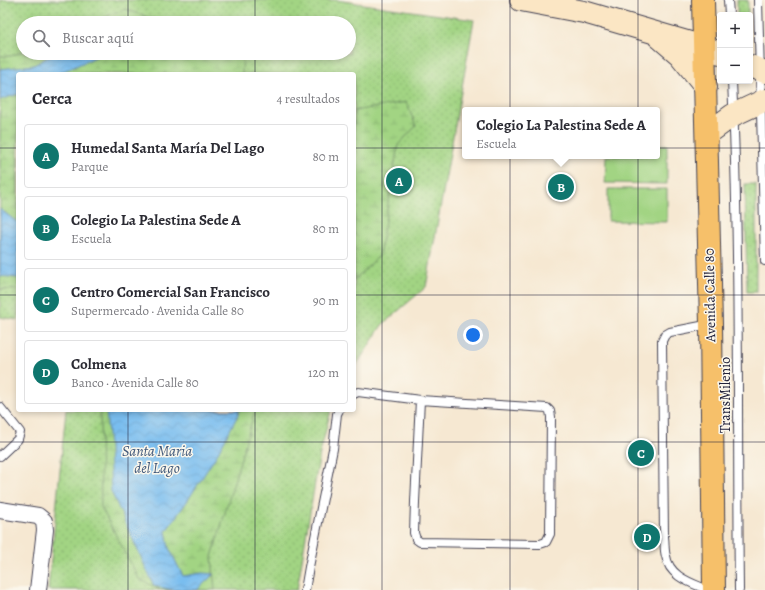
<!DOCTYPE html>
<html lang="es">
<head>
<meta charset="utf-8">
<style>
  body { margin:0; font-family:Alegreya,serif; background:#f2f2f3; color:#2b2b33 }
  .controls { position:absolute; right:12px; top:12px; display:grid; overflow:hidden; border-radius:4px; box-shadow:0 2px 6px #0003 }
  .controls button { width:36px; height:36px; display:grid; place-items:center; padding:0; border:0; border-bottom:1px solid #e1e1e2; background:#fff; color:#2b2b33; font:20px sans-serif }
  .you { position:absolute; left:473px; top:335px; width:14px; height:14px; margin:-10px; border:3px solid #fff; border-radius:50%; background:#1a73e8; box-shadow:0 0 0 6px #1a73e833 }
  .badge { display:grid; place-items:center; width:26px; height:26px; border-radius:50%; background:#0f766e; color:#fff; font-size:13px; font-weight:700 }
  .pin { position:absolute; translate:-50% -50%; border:2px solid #fff; box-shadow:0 1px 4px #0006 }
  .popup { position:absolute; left:462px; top:107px; width:198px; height:52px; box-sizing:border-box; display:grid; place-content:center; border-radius:4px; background:#fff; filter:drop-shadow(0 1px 3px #0005); font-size:13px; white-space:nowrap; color:#7c7c81 }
  .popup b { font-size:15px; color:#2b2b33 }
  .popup::after { content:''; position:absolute; left:50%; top:100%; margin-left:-8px; border:8px solid transparent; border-top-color:#fff }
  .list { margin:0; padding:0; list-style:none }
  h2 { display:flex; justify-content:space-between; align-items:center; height:52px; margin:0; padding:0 16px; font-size:17px }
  h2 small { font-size:13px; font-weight:400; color:#7c7c81 }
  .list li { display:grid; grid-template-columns:26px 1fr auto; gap:12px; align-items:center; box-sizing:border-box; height:64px; margin:0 8px 8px; padding:0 8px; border:1px solid #e1e1e2; border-radius:4px }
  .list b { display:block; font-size:15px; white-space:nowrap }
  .list p { margin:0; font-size:13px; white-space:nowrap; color:#7c7c81 }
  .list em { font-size:13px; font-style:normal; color:#7c7c81 }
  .icon { flex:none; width:22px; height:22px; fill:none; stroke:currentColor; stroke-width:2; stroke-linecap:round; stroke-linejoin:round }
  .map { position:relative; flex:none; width:765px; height:590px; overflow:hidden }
  .search { position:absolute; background:#fff; box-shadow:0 2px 6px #0003; left:16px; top:16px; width:340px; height:44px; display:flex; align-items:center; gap:10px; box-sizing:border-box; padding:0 14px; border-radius:22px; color:#7c7c81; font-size:15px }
  .panel { position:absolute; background:#fff; box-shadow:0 2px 6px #0003; left:16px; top:72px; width:340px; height:340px; border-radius:4px }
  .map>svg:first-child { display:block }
</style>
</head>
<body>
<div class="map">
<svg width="765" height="590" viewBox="0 0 765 590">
  <defs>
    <pattern id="green-dots" width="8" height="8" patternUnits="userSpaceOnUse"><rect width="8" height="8" fill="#a2d483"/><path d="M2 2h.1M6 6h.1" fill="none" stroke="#8bb672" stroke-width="1.8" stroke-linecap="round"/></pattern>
    <pattern id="wetland-marsh" width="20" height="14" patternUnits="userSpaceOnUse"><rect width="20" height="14" fill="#a2d483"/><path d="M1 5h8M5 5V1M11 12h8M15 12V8" fill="none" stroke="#8bb672"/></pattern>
    <pattern id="water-waves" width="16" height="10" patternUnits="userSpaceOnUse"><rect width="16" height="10" fill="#79bdef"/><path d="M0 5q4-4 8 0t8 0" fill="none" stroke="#68a2ce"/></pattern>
  </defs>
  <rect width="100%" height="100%" fill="#fbf7ec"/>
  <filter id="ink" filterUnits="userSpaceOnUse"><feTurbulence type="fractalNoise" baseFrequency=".025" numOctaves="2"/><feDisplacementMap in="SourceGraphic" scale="8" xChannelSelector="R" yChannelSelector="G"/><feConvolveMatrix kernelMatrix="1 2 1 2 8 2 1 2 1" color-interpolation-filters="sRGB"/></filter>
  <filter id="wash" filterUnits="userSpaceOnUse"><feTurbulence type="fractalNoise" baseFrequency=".012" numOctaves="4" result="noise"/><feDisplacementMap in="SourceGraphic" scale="16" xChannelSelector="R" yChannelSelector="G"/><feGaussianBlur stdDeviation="0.9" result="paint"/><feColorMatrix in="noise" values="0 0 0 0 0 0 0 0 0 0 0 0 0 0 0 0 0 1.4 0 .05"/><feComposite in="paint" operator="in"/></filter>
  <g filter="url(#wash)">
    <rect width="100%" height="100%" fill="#f6e8d2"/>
    <path fill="url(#green-dots)" stroke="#627b5f" fill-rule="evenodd" d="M 0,0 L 336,0 L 474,20 L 426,287 L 382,325 L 354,369 L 354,74 L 18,74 L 18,320 L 0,317 ZM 23,23 L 349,23 L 349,53 L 23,53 Z
      M 737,0 L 748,0 L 748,15 L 737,15 Z
      M 745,184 L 756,184 L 756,292 L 747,292 Z
      M 66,410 L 331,410 L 320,453 L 297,590 L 48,590 Z"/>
    <path fill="url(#wetland-marsh)" stroke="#627b5f" d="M 125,9 L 164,23 L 91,23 Z
      M 23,51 L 23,53 L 243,53 L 242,74 L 18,74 L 18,290 L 0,289 L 0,56 L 11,56 Z
      M 406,102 L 416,126 L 398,145 L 379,256 L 354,280 L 354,111 Z
      M 100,410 L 256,410 L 253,417 L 212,557 L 215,590 L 161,590 L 139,579 L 101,507 Z"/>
    <path fill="#a2d483" stroke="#627b5f" d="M 657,145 L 667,145 L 667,184 L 605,183 L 606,156 L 657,156 Z
      M 608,189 L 667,189 L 667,222 L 608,221 Z"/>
    <path fill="url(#water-waves)" stroke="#4e7095" d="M 55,53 L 104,53 L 87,61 L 57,74 L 18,74 L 18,94 L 0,100 L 0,69 L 34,65 Z
      M 0,209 L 18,223 L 18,278 L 0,276 Z
      M 106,410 L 239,410 L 238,415 L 216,456 L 188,500 L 166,531 L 169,548 L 183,576 L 202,573 L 214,574 L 197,590 L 174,590 L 154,586 L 111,491 L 109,447 Z"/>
  </g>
  <g filter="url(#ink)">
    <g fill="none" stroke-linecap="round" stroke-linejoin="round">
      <g stroke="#424052" stroke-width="10">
        <path id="lane" d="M 728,0 L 729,15
          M 758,0 L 765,261
          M 732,81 C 740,251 737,420 739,590
          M 354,394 L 358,392 L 420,400 L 547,408 L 550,411 L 551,417 L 550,534 L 546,542 L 540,544 L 420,542 L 416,539 L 414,533 L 415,502 L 420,400
          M 0,407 L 20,432 L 18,439 L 0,456
          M 305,590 L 309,567 L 333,449 L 337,414 L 339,410
          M 708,590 C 692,583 669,577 666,556 C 664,550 665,543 664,537 L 662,341 L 665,335 L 670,332 L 711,324"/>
      </g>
      <g stroke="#424052" stroke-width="18">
        <path id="street" d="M 0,510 L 38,516 L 44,521 L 45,530 L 38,590"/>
      </g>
      <g stroke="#424052" stroke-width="24">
        <path id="secondary" d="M 521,0 L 584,12 L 704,47 L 720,53
          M 659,37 L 680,55 L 706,87
          M 750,66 L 765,72
          M 707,134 L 733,115 L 765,100"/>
      </g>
      <g stroke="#424052" stroke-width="24">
        <path id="highway" d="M 703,0 L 711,324 L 714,590"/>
      </g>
      <use href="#lane" stroke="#fff" stroke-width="8"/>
      <use href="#street" stroke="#fff" stroke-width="16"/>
      <use href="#secondary" stroke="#fbe6c4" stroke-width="22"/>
      <use href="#highway" stroke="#f6c06b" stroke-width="22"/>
    </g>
  </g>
  <path fill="none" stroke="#22223b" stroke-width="1" stroke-opacity="0.55" d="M 128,0 L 128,23M 255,0 L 255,23M 382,0 L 382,590M 510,0 L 510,590M 638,0 L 638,590M 128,53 L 128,74M 255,53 L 255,74M 0,148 L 18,148M 354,148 L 765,148M 0,295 L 18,295M 354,295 L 765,295M 128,410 L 128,590M 255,410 L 255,590M 0,442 L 765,442"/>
  <g text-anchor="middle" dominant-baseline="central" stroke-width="3" stroke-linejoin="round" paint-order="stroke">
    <g font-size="14" fill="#22223b" stroke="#fbf7ec">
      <text transform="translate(710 295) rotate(-91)">Avenida Calle 80</text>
      <text transform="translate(725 395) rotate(-90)">TransMilenio</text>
    </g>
    <g font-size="15" font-style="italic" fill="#40587a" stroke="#fbf7ec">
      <text x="157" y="451">Santa Maria<tspan x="157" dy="17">del Lago</tspan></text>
    </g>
  </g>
</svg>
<div class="controls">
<button>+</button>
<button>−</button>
</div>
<div class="you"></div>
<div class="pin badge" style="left:399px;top:181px">A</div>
<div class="pin badge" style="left:561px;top:187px">B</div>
<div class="popup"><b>Colegio La Palestina Sede A</b>Escuela</div>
<div class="pin badge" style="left:641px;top:453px">C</div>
<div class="pin badge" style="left:647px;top:537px">D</div>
<div class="search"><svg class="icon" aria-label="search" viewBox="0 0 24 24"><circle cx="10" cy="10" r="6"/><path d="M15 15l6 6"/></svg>Buscar aquí</div>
<section class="panel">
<h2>Cerca<small>4 resultados</small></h2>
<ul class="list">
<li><span class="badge">A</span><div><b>Humedal Santa María Del Lago</b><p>Parque</p></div><em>80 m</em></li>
<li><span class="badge">B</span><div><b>Colegio La Palestina Sede A</b><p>Escuela</p></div><em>80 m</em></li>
<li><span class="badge">C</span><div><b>Centro Comercial San Francisco</b><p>Supermercado · Avenida Calle 80</p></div><em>90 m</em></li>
<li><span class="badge">D</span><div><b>Colmena</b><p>Banco · Avenida Calle 80</p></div><em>120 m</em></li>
</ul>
</section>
</div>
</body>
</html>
